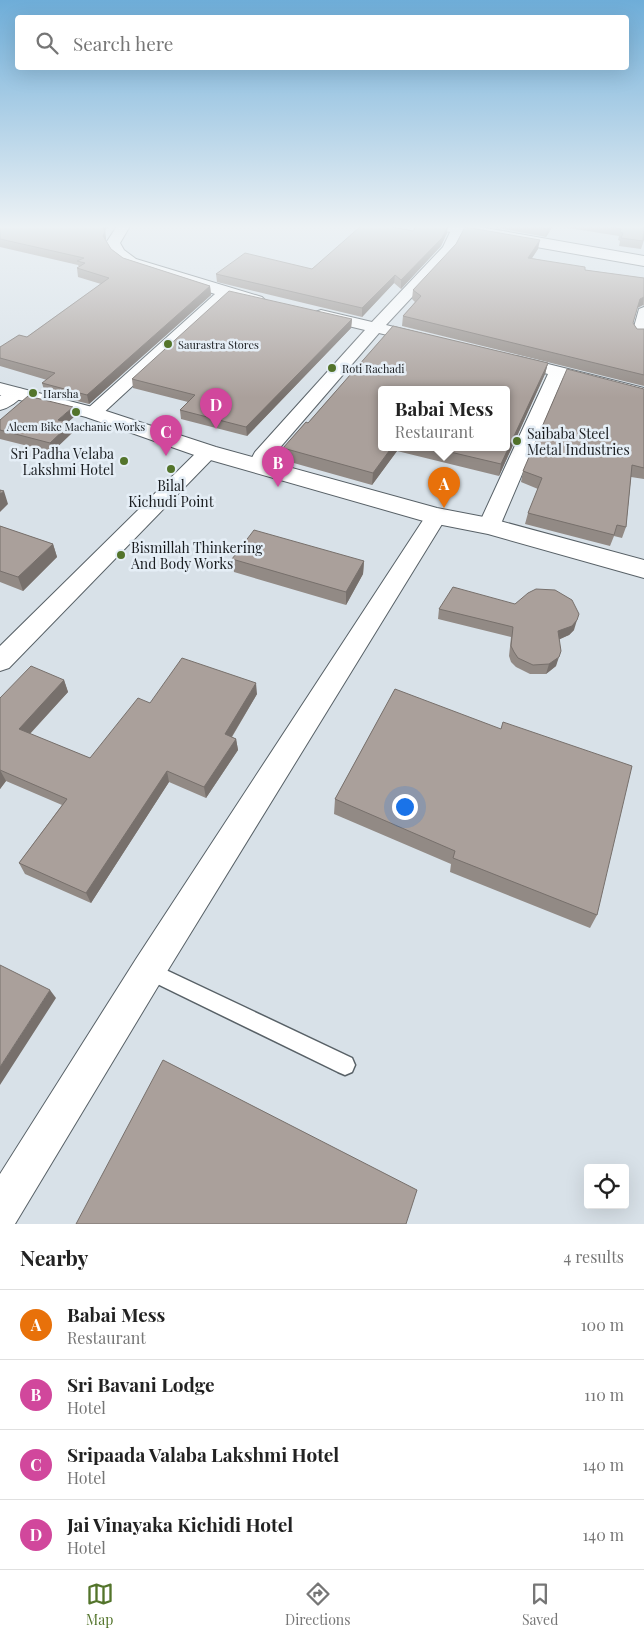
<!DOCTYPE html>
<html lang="en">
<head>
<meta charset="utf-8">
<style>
  body { margin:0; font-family:"Playfair Display",serif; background:#f6f6f6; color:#222 }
  .controls { position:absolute; right:15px; bottom:15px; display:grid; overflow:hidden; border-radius:5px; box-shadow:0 5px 20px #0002 }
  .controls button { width:45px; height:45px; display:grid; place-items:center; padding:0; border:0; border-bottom:1px solid #e0e0e0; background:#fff; color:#222; font:25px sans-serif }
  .you { position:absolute; left:404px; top:806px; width:18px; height:18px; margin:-12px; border:4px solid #fff; border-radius:50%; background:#1a73e8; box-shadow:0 0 0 8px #1a73e833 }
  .badge { display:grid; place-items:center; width:32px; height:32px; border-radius:50%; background:#53742b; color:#fff; font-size:16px; font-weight:700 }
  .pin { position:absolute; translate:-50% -41px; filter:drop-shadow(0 1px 2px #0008) }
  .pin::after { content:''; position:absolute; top:26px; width:18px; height:15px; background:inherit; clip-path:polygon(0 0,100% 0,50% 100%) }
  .popup { position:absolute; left:378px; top:386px; width:132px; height:65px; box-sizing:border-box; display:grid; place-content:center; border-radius:5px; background:#fff; filter:drop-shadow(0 1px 4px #0005); font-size:16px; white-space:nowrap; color:#767676 }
  .popup b { font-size:19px; color:#222 }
  .popup::after { content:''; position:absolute; left:50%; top:100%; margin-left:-10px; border:10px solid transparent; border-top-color:#fff }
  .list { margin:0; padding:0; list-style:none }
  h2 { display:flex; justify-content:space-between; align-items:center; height:65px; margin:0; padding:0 20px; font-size:21px }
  h2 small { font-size:16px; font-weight:400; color:#767676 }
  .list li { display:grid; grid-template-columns:32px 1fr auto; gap:15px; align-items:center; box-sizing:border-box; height:70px; padding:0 20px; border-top:1px solid #e0e0e0 }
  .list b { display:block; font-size:19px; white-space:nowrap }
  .list p { margin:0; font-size:16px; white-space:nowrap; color:#767676 }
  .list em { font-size:16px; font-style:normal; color:#767676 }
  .icon { flex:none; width:28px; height:28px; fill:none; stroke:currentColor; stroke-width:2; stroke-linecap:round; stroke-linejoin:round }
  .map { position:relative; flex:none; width:644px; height:1224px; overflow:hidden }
  .search { position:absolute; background:#fff; box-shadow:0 5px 20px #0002; left:15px; right:15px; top:15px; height:55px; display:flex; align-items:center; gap:12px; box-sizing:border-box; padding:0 18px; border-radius:5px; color:#767676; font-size:19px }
  .sheet { height:345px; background:#fff }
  nav { display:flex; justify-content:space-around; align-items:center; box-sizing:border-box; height:70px; border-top:1px solid #e0e0e0; background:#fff; font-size:14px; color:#767676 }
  nav a { display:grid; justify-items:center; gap:2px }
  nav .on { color:#53742b }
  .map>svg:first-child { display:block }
</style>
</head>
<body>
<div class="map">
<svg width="644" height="1224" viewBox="0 0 644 1224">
  <rect width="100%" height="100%" fill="#d8e1e8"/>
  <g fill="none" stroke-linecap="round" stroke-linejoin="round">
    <g stroke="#586167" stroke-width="3">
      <path id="service" d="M 149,962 L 352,1058 L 355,1065 L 352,1072 L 345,1075 L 338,1072 L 143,977 L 140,971 L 143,965 Z"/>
    </g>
    <g stroke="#586167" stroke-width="2">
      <path id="minor" d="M 117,226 L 130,226 L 120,243 L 124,250 L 136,259 L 262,297 L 265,300 L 262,303 L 257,305 L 229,297 L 99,417 L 93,418 L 87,417 L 84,413 L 87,409 L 215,294 L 126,265 L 114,256 L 106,243 Z
        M 453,226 L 463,226 L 465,229 L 454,252 L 386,325 L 426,335 L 428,338 L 426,341 L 420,343 L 379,333 L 271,458 L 265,469 L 258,471 L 251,469 L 248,465 L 255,452 L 365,330 L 315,318 L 313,315 L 315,312 L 321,310 L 372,322 L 443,247 Z
        M 644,307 L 644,338 L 634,337 L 632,334 L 639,309 Z
        M 516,356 L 644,388 L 644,398 L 563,378 L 500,526 L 497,531 L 489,533 L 481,531 L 478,526 L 548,374 L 510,365 L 508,361 L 510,357 Z
        M 16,388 L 22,389 L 25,393 C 19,401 9,408 0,410 L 0,396 L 10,389 Z
        M 208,446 L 215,448 L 218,452 L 215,456 L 9,668 L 0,671 L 0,646 L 201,448 Z
        M 436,509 L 443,511 L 447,516 L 160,983 L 15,1224 L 0,1224 L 0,1174 L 136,959 L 429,511 Z"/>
    </g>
    <g stroke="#586167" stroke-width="2">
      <path id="tertiary" d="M 438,226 L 474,226 L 644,256 L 644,266 L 445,231 Z
        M 0,383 L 100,409 L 216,447 L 437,508 L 489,518 L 644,560 L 644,578 L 488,534 L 427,522 L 200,457 L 86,417 L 0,395 Z"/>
    </g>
    <use href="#service" fill="#fff" fill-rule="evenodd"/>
    <use href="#minor" fill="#fff" fill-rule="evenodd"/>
    <use href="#tertiary" fill="#fff" fill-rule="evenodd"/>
  </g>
  <path fill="#928a85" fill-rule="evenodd" d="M 0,226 L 105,230 L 106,239 L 106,240 L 111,249 L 123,258 L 210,286 L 211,295 L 89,404 L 45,393 L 42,383 L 47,380 L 0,366 L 0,347 L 27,337 L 101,284 L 78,277 L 77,268 L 79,267 L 78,265 L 0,247 Z
    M 487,226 L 553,226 L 546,237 Z
    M 556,226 L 644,226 L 644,240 L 641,249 L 619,246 L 620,241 L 618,240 L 619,236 Z
    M 413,231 L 447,233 L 441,246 L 401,289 L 394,283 L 362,317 L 217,282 L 216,274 L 312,269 Z
    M 538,249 L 532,258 L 585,270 L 644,278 L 644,306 L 643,305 L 637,308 L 633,323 L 637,329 L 644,329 L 644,386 L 402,326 L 403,316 L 415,302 L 412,299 L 413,290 Z
    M 352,319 L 351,328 L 247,436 L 181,419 L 180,410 L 188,402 L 133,388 L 132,379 Z
    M 393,326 L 548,363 L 545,374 L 499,476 L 397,451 L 372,485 L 283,460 L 283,448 L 306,422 L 308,423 ZM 382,389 L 506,389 L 506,447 L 382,447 Z
    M 644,389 L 644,479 L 631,477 L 626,527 L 622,538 L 614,536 L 610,546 L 525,524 L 528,513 L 538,489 L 521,482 L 523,471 Z
    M 75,416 L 68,422 L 71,423 L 73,432 L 52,452 L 0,439 L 0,420 Z
    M 0,526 L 53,544 L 57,557 L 23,591 L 0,582 Z
    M 232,559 L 364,561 L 363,574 L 346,605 L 234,572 Z
    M 439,609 L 574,630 L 569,635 L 559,639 L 556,666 L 546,674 L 530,674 L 516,667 L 511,662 L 509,656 L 511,637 L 438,619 Z
    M 64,680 L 68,692 L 30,734 L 90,758 L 150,703 L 257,694 L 232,737 L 236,739 L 238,750 L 206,798 L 169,782 L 91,903 L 25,874 L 19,863 L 62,805 L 6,781 L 0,789 L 0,698 Z
    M 395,689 L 597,915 L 590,928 L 450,872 L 451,864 L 334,814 L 335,799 Z"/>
  <path fill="#77706c" d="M 101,226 L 111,226 L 102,232 Z
    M 448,226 L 447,233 L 441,246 L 401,289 L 401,280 Z
    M 549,226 L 553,226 L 546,237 L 547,229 Z
    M 105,231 L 106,239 L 104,244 L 103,236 Z
    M 540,240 L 538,249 L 526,267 L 528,258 Z
    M 395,275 L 394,283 L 362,317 L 362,308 Z
    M 210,286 L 211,295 L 89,404 L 87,395 Z
    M 644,297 L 643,305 L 637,308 L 640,299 Z
    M 352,319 L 351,328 L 247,436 L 246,427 Z
    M 548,363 L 545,374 L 499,476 L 501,464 Z
    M 73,407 L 75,416 L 60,429 L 58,420 Z
    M 71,423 L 73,432 L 52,452 L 50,443 Z
    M 392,447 L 397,447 L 397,451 L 372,485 L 373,473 Z
    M 4,491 L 8,504 L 0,512 L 0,494 Z
    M 53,544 L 57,557 L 23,591 L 18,577 Z
    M 364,561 L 363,574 L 346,605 L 346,592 Z
    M 577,620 L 574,630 L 569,635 L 556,641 L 558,631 Z
    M 559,657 L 556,666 L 546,674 L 549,664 Z
    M 64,680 L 68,692 L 24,740 L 19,729 Z
    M 256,683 L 257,694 L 226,746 L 225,734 Z
    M 236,739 L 238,750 L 206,798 L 204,787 Z
    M 0,770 L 6,781 L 0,789 Z
    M 167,771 L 169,782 L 91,903 L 86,893 Z
    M 50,990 L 56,998 L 0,1085 L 0,1067 Z"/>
  <path fill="#aaa09b" stroke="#77706c" d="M 0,226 L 102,226 L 105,231 L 103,236 L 111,249 L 123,258 L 210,286 L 87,395 L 42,383 L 55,373 L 0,358 L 0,347 L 19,335 L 27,337 L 109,278 L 77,268 L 85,263 L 77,261 L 84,258 L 0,239 Z
    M 361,226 L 388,226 L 413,231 L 416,226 L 448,226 L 442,238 L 401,280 L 395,275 L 362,308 L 216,274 L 245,253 L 312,269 Z
    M 534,226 L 549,226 L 547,229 Z
    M 608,226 L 644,226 L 643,241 L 621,238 L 623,233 L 620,232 L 621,229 Z
    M 465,227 L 540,240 L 528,258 L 585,267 L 585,270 L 644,278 L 644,297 L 640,299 L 633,323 L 637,329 L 644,329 L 644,375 L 403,316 L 421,296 L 413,290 L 456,244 Z
    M 229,291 L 352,319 L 246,427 L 180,410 L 195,395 L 132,379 Z
    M 393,326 L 548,363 L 501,464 L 429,447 L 506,447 L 506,389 L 382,389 L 382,447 L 392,447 L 373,473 L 283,448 L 306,422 L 308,423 Z
    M 567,369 L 644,389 L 644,468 L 632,465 L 626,527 L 617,525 L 614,535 L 528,513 L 542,478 L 523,471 Z
    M 28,396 L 73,407 L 58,420 L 71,423 L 50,443 L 0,430 L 0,420 Z
    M 0,490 L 4,491 L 0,494 Z
    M 0,526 L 53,544 L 18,577 L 0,571 Z
    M 254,530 L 364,561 L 346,592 L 232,559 Z
    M 453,587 L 515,604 L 528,593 L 536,589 L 555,590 L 572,600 L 579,614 L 577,620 L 572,626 L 558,631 L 561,651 L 559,657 L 549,664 L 533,665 L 518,658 L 514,652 L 511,646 L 513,627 L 439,609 Z
    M 182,658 L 256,683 L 225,734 L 236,739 L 204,787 L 167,771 L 86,893 L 19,863 L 67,799 L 0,770 L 0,698 L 31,666 L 64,680 L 19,729 L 90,758 L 138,698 L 150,703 Z
    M 395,689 L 501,729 L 503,722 L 632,766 L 597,915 L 453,858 L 455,851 L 335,799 Z
    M 0,965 L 50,990 L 0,1067 Z
    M 163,1060 L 417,1190 L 406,1224 L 76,1224 Z"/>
  <linearGradient id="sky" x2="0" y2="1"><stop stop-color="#6eadd8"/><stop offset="0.57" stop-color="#edf2f5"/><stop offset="1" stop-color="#edf2f5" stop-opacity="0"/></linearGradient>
  <rect width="644" height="398" fill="url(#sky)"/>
  <g fill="#53742b" stroke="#e5eef6" stroke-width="2">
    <circle cx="168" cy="344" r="5"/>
    <circle cx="332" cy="368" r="5"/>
    <circle cx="33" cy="393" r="5"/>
    <circle cx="76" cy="412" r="5"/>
    <circle cx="517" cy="441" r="5"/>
    <circle cx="124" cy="461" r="5"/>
    <circle cx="171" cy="469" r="5"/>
    <circle cx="121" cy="555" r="5"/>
  </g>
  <g text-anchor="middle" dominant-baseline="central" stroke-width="5" stroke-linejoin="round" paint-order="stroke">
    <g font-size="11" fill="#191c1f" stroke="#e5eef6" text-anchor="start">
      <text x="178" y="344">Saurastra Stores</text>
      <text x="342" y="368">Roti Rachadi</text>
      <text x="43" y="393">Harsha</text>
      <text x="76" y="426" text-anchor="middle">Aleem Bike Machanic Works</text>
    </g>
    <g font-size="14" fill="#191c1f" stroke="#e5eef6" text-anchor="start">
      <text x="527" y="433">Saibaba Steel<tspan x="527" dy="16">Metal Industries</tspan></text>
      <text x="114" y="453" text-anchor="end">Sri Padha Velaba<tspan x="114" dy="16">Lakshmi Hotel</tspan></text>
      <text x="171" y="485" text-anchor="middle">Bilal<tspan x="171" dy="16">Kichudi Point</tspan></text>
      <text x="131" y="547">Bismillah Thinkering<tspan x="131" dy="16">And Body Works</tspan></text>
    </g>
  </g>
</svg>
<div class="controls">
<button><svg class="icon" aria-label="locate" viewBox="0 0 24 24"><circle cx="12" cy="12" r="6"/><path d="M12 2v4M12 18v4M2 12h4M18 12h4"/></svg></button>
</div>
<div class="you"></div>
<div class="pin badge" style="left:444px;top:508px;background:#e8710a">A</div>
<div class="popup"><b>Babai Mess</b>Restaurant</div>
<div class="pin badge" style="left:278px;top:487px;background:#d1479c">B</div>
<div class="pin badge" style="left:166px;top:456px;background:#d1479c">C</div>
<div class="pin badge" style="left:216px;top:429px;background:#d1479c">D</div>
<div class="search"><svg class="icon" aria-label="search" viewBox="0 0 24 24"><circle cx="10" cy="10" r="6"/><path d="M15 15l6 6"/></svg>Search here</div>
</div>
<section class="sheet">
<h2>Nearby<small>4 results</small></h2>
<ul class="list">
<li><span class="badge" style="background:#e8710a">A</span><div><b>Babai Mess</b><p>Restaurant</p></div><em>100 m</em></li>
<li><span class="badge" style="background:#d1479c">B</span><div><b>Sri Bavani Lodge</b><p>Hotel</p></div><em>110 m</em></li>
<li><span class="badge" style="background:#d1479c">C</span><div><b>Sripaada Valaba Lakshmi Hotel</b><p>Hotel</p></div><em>140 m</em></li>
<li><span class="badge" style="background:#d1479c">D</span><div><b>Jai Vinayaka Kichidi Hotel</b><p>Hotel</p></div><em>140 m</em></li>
</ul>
</section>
<nav>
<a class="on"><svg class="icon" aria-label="map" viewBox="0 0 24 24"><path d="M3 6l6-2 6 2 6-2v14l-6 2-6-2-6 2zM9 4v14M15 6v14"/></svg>Map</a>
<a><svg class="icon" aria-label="directions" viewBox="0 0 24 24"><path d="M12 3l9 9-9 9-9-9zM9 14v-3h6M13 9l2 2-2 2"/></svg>Directions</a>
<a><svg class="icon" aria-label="saved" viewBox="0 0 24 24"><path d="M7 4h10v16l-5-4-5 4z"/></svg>Saved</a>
</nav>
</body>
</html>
